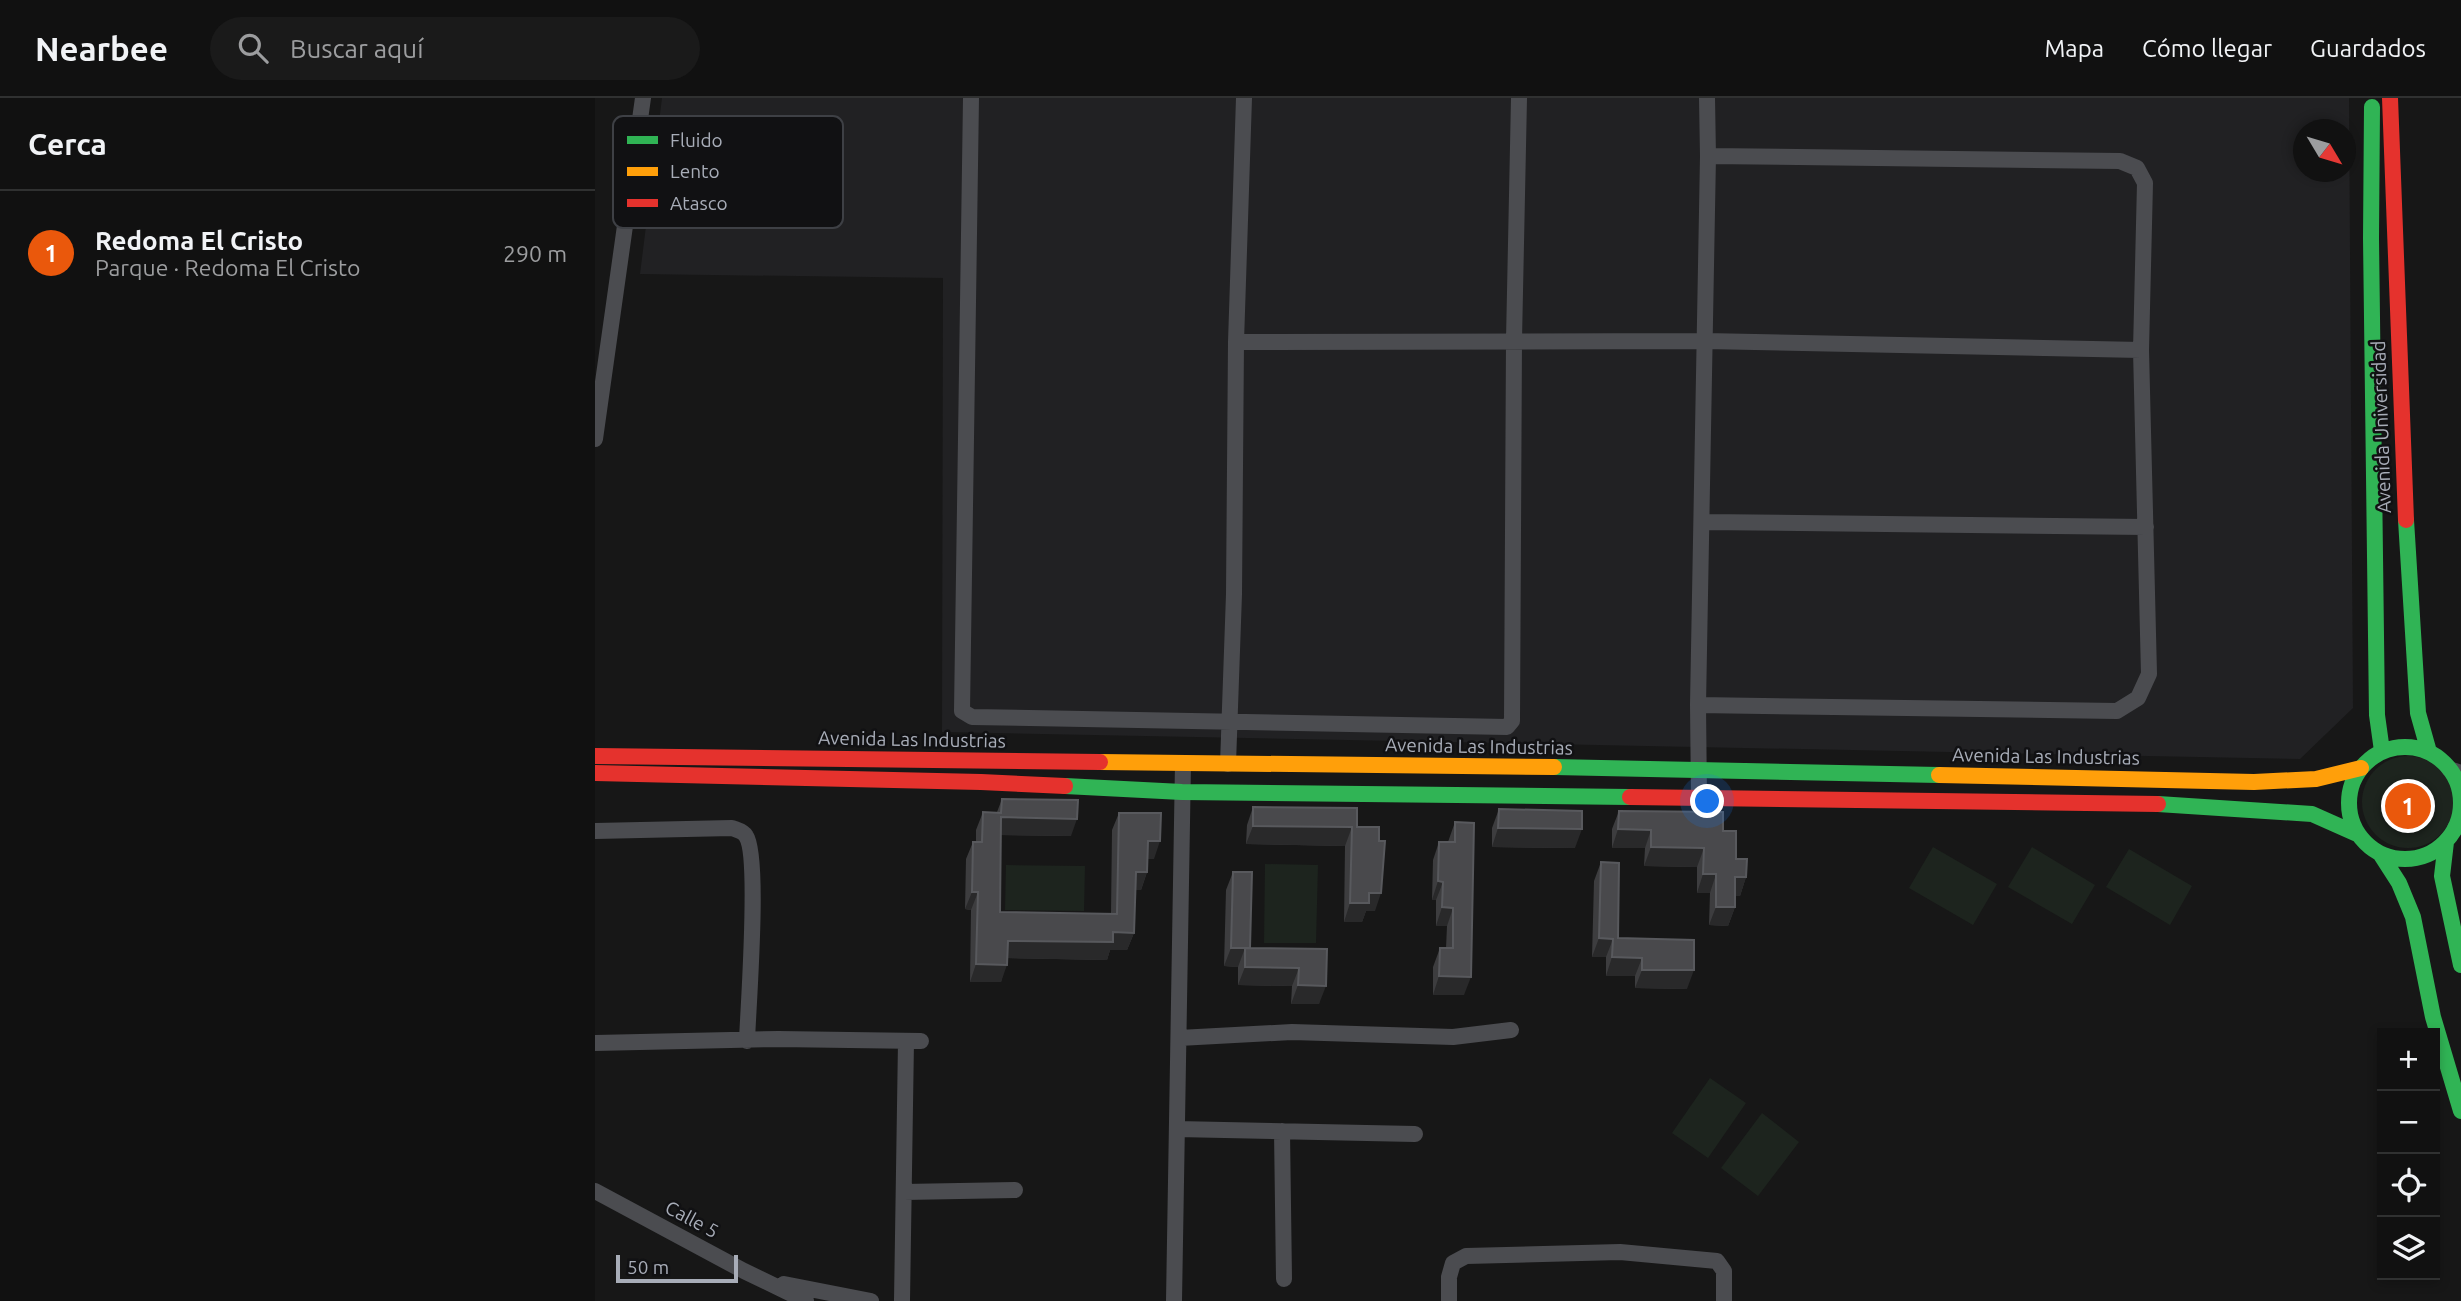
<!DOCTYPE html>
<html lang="es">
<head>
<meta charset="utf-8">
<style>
  body { margin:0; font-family:Ubuntu,sans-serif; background:#1a1a1a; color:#f1f3f6 }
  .controls { position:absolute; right:21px; bottom:21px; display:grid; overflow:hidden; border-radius:0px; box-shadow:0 4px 10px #0003 }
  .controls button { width:63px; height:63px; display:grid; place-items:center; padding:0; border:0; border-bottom:2px solid #303131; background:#111; color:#f1f3f6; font:35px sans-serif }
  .compass { position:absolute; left:1698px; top:21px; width:63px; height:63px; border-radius:50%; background:#111; box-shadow:0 4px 10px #0003; rotate:128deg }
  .scale { position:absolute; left:21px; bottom:18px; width:122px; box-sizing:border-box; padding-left:7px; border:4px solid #a8adb8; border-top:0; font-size:19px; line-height:24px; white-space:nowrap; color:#a8adb8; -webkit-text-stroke:5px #111113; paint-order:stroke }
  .you { position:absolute; left:1113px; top:704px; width:24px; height:24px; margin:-18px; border:5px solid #fff; border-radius:50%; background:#1a73e8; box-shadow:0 0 0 10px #1a73e833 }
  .badge { display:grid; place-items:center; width:46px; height:46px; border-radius:50%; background:#ea580c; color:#fff; font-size:23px; font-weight:700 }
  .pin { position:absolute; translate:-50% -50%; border:4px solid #fff; box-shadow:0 2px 7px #0006 }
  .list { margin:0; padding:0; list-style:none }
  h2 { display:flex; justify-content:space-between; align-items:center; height:91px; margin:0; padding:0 28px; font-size:30px }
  h2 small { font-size:23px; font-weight:400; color:#9c9d9f }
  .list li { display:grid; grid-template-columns:46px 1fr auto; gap:21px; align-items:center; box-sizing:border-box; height:126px; padding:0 28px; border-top:2px solid #303131 }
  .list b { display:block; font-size:26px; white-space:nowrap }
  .list p { margin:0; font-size:23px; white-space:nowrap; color:#9c9d9f }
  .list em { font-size:23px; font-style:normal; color:#9c9d9f }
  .icon { flex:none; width:38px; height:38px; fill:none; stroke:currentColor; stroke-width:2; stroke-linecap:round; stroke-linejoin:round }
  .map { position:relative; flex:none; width:1866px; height:1203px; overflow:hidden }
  header { display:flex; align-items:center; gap:42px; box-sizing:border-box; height:98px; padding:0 35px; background:#111; border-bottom:2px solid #303131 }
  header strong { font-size:33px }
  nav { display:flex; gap:38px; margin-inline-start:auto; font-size:24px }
  .search { width:490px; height:63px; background:#1a1a1a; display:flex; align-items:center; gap:18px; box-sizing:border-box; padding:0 24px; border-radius:38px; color:#9c9d9f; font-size:26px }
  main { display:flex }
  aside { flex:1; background:#111 }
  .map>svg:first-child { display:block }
</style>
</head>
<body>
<header>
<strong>Nearbee</strong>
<div class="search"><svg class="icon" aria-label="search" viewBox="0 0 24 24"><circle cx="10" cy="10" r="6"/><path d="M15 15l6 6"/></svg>Buscar aquí</div>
<nav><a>Mapa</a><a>Cómo llegar</a><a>Guardados</a></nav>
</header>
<main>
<aside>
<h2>Cerca<small></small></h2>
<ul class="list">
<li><span class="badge">1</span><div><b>Redoma El Cristo</b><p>Parque · Redoma El Cristo</p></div><em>290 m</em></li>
</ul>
</aside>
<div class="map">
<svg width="1866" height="1203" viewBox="0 0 1866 1203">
  <rect width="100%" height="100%" fill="#171717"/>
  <path fill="#212123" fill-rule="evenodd" d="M 67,0 L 1754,0 L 1758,610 L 1705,661 L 347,634 L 348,180 L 45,176 ZM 1708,32 L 1750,32 L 1750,74 L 1708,74 Z"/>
  <path fill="#1d241e" d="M1767 704a46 46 0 1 1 92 0a46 46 0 1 1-92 0Z
    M 1338,749 L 1402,786 L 1378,827 L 1314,790 Z
    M 1437,749 L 1500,787 L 1477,826 L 1413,789 Z
    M 1534,751 L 1597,788 L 1575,827 L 1511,789 Z
    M 670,766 L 723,767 L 721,845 L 669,845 Z
    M 411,767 L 490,768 L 489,813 L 410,812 Z
    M 1115,980 L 1151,1005 L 1113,1060 L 1077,1035 Z
    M 1167,1015 L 1204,1044 L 1163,1098 L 1126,1070 Z"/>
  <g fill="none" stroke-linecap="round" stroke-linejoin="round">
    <path stroke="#4b4c50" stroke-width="16" d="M 376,0 L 367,613 L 377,619 L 912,629 L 917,623 L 919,242 L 924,0
      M 641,244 L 1110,243 L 1546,252
      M 0,341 L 48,0
      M 1108,424 L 1551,429
      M 1103,607 L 1522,613 L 1543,600 L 1554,576 L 1546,252 L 1550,85 L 1542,70 L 1525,63 L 1113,58
      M 633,666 L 639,496 L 641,244 L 649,0
      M 1854,671 L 1866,675
      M 1104,700 L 1103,607 L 1113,58 L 1112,0
      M 1860,730 L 1866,727
      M 0,733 L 137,730 C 142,732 148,733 151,738 C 165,758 153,910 152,943
      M 584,940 L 697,934 L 858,939 L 916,932
      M 0,945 L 183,941 L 326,943
      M 582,1031 L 820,1036
      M 687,1033 L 689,1181
      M 0,1093 L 149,1173 L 211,1203
      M 309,1094 L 420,1092
      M 189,1186 L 276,1203
      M 307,1203 L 311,943
      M 579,1203 L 588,665
      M 854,1203 L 854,1179 L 858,1165 L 871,1158 L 1025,1154 L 1122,1163 L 1129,1173 L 1129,1203"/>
    <path stroke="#30b455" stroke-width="16" d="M 1777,9 L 1776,140 L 1782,617 L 1787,653
      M 1811,422 L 1823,615 L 1834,654
      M1754 705a56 56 0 1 1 112 0a56 56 0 1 1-112 0Z
      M 959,669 L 1344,677
      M 470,688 L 587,694 L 1035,699
      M 1563,706 L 1717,716 L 1762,736
      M 1851,744 L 1847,778 L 1866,867
      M 1786,757 L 1804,785 L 1818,819 L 1838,919 L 1866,1013"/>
    <path stroke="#ff9f0a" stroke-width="16" d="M 505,664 L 959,669
      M 1344,677 L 1659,684 L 1721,681 L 1766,670"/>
    <path stroke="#e5322d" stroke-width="16" d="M 1795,0 L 1811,422
      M 0,658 L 505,664
      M 0,675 L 386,684 L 470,688
      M 1035,699 L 1563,706"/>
  </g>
  <path fill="#3d3d3f" d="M 407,701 L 476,738 L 406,737 L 405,814 L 516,816 L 517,732 L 524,715 L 559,761 L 553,761 L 552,774 L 546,792 L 540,792 L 539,835 L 532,852 L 515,852 L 512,862 L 412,860 L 406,884 L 375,884 L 376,812 L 370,811 L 371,761 L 378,744 L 381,744 L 381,732 L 388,714 L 402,714 Z
    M 658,709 L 762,729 L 780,813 L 771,813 L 767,824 L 749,824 L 750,748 L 651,746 L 652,727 Z
    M 904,711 L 980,750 L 897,749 L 897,730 Z
    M 1024,713 L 1128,733 L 1141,761 L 1151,779 L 1145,798 L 1140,798 L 1140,809 L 1133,828 L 1114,827 L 1115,795 L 1102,795 L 1102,769 L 1049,768 L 1050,750 L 1017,750 L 1017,731 Z
    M 860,724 L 869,897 L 838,897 L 838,869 L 845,850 L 851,850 L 852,828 L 841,828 L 841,802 L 837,802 L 838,762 L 844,744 L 853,744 Z
    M 1006,764 L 1023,840 L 1092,891 L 1040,890 L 1040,878 L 1011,878 L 1011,859 L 997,859 L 999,783 Z
    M 638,774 L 655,850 L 732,851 L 724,906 L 696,906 L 697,888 L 643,887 L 643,869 L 629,868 L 631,792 Z"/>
  <path fill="#29292a" d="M 406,719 L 482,721 L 476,738 L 400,737 Z
    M 658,728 L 757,729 L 750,748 L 651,746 Z
    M 903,730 L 987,731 L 980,750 L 897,749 Z
    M 1023,731 L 1056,732 L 1050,750 L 1017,750 Z
    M 553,743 L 565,743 L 559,761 L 547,761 Z
    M 1056,749 L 1109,750 L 1102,769 L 1049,768 Z
    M 541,774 L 552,774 L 546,792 L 535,792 Z
    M 1108,776 L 1121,776 L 1115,795 L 1102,795 Z
    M 1140,779 L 1151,779 L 1145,798 L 1134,798 Z
    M 843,783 L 848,784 L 841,802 L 837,802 Z
    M 377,794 L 383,794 L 376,812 L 370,811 Z
    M 774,795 L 786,795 L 780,813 L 771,813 L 767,824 L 749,824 L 755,805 Z
    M 847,809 L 858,810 L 852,828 L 841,828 Z
    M 1121,809 L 1140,809 L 1133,828 L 1114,827 Z
    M 518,834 L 539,835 L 532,852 L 515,852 L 512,862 L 406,860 L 413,843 Z
    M 1004,840 L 1018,841 L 1011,859 L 997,859 Z
    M 636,850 L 655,850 L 650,850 L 643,869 L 629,868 Z
    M 1017,859 L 1047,860 L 1040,878 L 1011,878 Z
    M 381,866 L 412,867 L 406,884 L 375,884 Z
    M 650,869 L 704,870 L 697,888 L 643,887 Z
    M 1047,872 L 1099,872 L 1092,891 L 1040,890 Z
    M 844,878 L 876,879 L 869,897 L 838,897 Z
    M 703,887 L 731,888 L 724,906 L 696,906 Z"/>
  <path fill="#49494c" stroke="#58595d" stroke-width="2" d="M 407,701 L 483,702 L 482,721 L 406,719 L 405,814 L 522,816 L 524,715 L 566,715 L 565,743 L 553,743 L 552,774 L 541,774 L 539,835 L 518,834 L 518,844 L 413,843 L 412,867 L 381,866 L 383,794 L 377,794 L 378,744 L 387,744 L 388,714 L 406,715 Z
    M 658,709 L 762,710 L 762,729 L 784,729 L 784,743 L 790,743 L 786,795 L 774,795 L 774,805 L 755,805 L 757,729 L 658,728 Z
    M 904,711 L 987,713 L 987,731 L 903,730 Z
    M 1024,713 L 1128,714 L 1128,733 L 1141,733 L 1141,761 L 1152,761 L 1151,779 L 1140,779 L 1140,809 L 1121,809 L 1121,776 L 1108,776 L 1109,750 L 1056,749 L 1056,732 L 1023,731 Z
    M 860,724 L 879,725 L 876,879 L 844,878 L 845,850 L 858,850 L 858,810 L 847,809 L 848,784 L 843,783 L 844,744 L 860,744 Z
    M 1006,764 L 1024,765 L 1023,840 L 1099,842 L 1099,872 L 1047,872 L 1047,860 L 1017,859 L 1018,841 L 1004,840 Z
    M 638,774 L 657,774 L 655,850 L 636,850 Z
    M 650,850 L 732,851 L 731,888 L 703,887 L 704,870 L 650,869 Z"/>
  <g text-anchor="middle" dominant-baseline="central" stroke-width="5" stroke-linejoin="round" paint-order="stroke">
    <g font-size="19" fill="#a8adb8" stroke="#111113">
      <text transform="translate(1786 329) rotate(-92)">Avenida Universidad</text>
      <text transform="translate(317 641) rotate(1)">Avenida Las Industrias</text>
      <text transform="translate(884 648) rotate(1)">Avenida Las Industrias</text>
      <text transform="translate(1451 658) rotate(1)">Avenida Las Industrias</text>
      <text transform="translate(97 1121) rotate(28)">Calle 5</text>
    </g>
  </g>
  <rect x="18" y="18" width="230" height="112" rx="10" fill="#111113" stroke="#3e4045" stroke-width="2"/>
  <rect x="32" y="38" width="31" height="8" fill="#30b455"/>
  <rect x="32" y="69" width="31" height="9" fill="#ff9f0a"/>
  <rect x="32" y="101" width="31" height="8" fill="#e5322d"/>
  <g font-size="19" fill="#a8adb8">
    <text x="75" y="49">Fluido</text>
    <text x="75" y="80">Lento</text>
    <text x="75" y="112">Atasco</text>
  </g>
</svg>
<div class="controls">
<button>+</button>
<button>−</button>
<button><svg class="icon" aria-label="locate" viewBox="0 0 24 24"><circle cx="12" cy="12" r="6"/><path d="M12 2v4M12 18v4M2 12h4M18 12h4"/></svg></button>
<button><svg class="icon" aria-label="layers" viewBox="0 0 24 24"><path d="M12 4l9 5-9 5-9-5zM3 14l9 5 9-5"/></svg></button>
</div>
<svg class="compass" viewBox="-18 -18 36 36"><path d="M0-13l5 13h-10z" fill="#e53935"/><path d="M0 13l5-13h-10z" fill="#9c9d9f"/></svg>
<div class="scale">50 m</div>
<div class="you"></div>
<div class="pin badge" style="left:1813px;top:708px">1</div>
</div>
</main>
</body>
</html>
